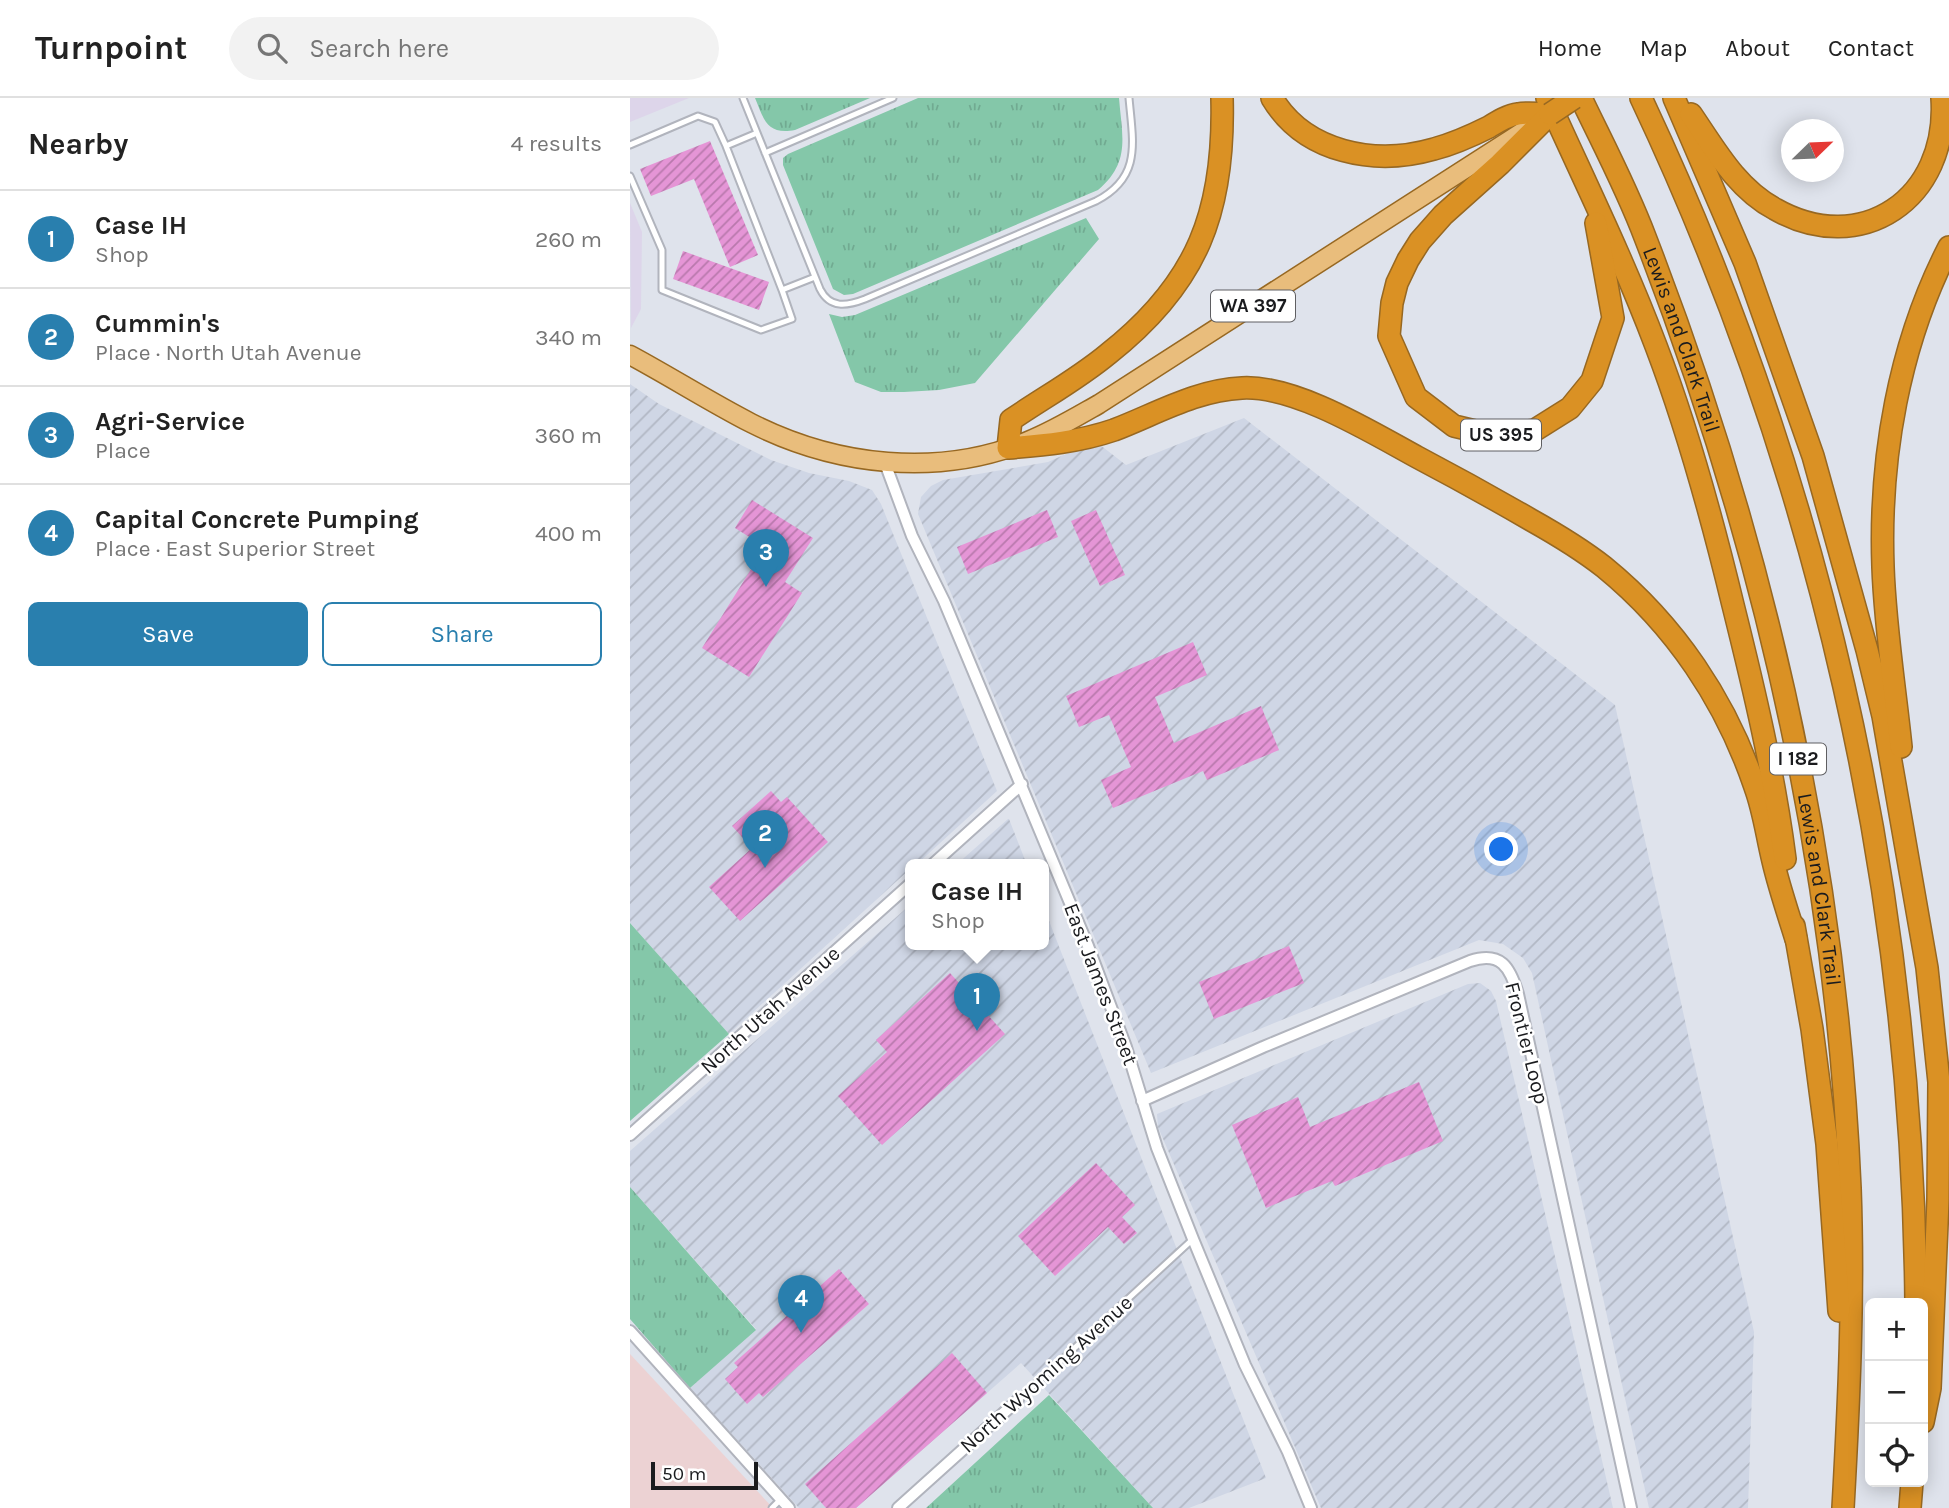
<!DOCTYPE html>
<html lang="en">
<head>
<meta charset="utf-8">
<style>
  body { margin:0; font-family:Karla,sans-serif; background:#f2f2f2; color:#222 }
  .controls { position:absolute; right:21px; bottom:21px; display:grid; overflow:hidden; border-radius:10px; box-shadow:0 4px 18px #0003 }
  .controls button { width:63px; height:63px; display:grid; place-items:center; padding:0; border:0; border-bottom:2px solid #e0e0e0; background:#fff; color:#222; font:35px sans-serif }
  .compass { position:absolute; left:1151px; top:21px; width:63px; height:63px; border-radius:50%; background:#fff; box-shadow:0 4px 18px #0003; rotate:67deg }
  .scale { position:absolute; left:21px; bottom:18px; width:107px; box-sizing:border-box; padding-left:7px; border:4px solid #1a1b1e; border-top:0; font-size:19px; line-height:24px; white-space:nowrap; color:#1a1b1e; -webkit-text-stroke:5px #fff; paint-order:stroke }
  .you { position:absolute; left:872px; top:752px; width:24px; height:24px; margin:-18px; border:5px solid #fff; border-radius:50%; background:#1a73e8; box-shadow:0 0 0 10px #1a73e833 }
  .badge { display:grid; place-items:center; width:46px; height:46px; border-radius:50%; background:#297fae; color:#fff; font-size:23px; font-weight:700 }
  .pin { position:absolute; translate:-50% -58px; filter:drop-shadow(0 2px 4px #0008) }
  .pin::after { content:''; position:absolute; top:37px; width:24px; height:21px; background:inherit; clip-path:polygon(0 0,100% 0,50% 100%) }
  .popup { position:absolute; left:275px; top:761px; width:144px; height:91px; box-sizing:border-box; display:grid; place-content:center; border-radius:10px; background:#fff; filter:drop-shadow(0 2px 5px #0005); font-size:23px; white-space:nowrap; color:#767676 }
  .popup b { font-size:26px; color:#222 }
  .popup::after { content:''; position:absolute; left:50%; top:100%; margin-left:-14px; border:14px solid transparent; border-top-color:#fff }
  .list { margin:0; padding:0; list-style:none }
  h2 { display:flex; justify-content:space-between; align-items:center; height:91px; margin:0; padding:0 28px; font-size:30px }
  h2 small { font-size:23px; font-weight:400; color:#767676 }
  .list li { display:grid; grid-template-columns:46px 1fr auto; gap:21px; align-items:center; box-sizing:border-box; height:98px; padding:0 28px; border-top:2px solid #e0e0e0 }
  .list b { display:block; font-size:26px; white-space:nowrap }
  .list p { margin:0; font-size:23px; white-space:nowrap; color:#767676 }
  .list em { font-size:23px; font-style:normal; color:#767676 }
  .actions { display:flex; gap:14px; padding:21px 28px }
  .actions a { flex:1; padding:16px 0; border:2px solid #297fae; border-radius:10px; text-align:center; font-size:24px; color:#297fae }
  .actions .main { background:#297fae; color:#fff }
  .icon { flex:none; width:38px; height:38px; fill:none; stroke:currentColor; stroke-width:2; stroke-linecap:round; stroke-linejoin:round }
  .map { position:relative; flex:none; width:1319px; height:1410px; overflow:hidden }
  header { display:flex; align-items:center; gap:42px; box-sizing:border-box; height:98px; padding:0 35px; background:#fff; border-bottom:2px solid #e0e0e0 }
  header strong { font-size:33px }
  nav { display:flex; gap:38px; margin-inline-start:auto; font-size:24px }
  .search { width:490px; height:63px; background:#f2f2f2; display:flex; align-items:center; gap:18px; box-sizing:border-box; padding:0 24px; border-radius:38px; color:#767676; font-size:26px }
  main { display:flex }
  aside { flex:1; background:#fff }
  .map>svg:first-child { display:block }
</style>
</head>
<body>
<header>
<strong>Turnpoint</strong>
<div class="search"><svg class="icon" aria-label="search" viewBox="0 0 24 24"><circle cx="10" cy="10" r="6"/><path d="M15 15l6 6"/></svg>Search here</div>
<nav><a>Home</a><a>Map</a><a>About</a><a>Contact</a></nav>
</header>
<main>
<aside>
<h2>Nearby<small>4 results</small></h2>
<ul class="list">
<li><span class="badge">1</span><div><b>Case IH</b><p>Shop</p></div><em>260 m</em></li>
<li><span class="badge">2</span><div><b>Cummin's</b><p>Place · North Utah Avenue</p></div><em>340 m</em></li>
<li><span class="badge">3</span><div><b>Agri-Service</b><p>Place</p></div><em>360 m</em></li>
<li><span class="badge">4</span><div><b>Capital Concrete Pumping</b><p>Place · East Superior Street</p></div><em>400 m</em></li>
</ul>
<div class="actions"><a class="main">Save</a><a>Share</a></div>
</aside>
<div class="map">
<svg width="1319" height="1410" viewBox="0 0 1319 1410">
  <defs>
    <pattern id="industrial-furrows" width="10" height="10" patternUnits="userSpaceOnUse" patternTransform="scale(1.75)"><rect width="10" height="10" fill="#cfd6e5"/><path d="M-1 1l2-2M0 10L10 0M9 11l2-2" fill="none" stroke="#b1b7c4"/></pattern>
    <pattern id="grass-tufts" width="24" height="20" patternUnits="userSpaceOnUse" patternTransform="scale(1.75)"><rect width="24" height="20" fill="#84c7a9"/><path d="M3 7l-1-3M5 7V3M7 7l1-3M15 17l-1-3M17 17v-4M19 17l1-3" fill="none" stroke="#71aa91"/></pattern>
    <pattern id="building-hatch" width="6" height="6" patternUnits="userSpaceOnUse" patternTransform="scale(1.75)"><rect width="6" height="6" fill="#e595d6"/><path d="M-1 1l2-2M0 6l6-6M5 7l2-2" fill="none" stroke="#b979ad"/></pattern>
  </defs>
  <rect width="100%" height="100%" fill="#dfe3ec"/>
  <path fill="#ddd5ea" d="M 0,0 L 59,0 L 0,24 Z
    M 0,105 L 12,134 L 11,211 L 1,230 Z"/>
  <path fill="url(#industrial-furrows)" d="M 0,286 L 29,306 L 141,362 L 179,375 L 219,383 L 242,392 L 251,406 L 367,693 L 286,767 L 280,767 L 280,771 L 99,936 L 0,825 Z
    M 614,320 L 985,607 L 1124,1234 L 1118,1410 L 1019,1410 L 902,875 L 893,860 L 873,846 L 849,842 L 521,975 L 288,416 L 291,399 L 301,388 L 313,382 L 418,364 L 465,343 L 496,367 Z
    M 379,721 L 397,767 L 326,767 L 378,721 Z
    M 280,807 L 280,847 L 414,847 L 414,810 L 636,1380 L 559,1410 L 523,1410 L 391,1265 L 226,1410 L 169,1410 L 60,1290 L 126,1231 L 0,1089 L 0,1053 Z
    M 850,885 L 861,893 L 866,903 L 983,1410 L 691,1410 L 528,1029 L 527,1016 L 838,886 Z"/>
  <path fill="#ecd2d3" d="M 0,1256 L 143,1410 L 0,1410 Z"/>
  <path fill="url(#grass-tufts)" d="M 125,0 L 240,0 L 165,32 C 137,37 134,22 125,0 Z
    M 288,0 L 489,0 C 492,38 501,64 468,92 L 223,196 L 214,197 L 203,191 L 153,67 L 153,60 L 158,56 Z
    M 456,120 L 469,141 L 345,285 L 309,292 L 274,294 L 251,294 L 225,284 L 199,216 L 212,219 L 225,217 Z
    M 0,825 L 99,936 L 0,1023 Z
    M 0,1089 L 126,1232 L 60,1290 L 0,1221 Z
    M 419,1297 L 523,1410 L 296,1410 Z"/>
  <path fill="url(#building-hatch)" d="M 80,43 L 128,157 L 100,169 L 64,81 L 21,98 L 10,71 Z
    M 53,153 L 139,184 L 129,212 L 43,181 Z
    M 122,402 L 183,440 L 155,484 L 172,495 L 119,579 L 72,550 L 135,449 L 105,430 Z
    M 417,412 L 428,439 L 338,476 L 327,449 Z
    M 466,412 L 495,477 L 470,488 L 441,423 Z
    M 563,544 L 577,577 L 525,599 L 544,645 L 631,608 L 649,652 L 577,682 L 573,673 L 483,710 L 471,682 L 501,669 L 479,617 L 449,629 L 436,598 Z
    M 141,693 L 151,704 L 157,699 L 198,744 L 110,823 L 79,789 L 122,750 L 102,728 Z
    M 659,848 L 674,885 L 584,921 L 569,884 Z
    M 320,875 L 375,936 L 252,1047 L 208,998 L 257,954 L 246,942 Z
    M 789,984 L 813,1043 L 705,1088 L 702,1083 L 636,1110 L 602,1027 L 668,999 L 680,1029 Z
    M 466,1065 L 505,1107 L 492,1119 L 507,1135 L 494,1146 L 478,1129 L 425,1178 L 388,1138 Z
    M 209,1171 L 239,1206 L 133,1299 L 129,1295 L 117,1306 L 95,1281 L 108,1269 L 104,1265 Z
    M 322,1255 L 357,1295 L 226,1410 L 196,1410 L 175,1386 Z"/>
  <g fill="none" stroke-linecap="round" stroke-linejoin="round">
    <g stroke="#b1b4bd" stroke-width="9">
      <path id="lane" d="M 113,0 L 190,191 C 200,211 217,208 235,201 L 466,103 C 512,79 503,45 499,0
        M 127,35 L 96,48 L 152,192 L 185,179
        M 0,47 L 68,18 L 85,24 L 96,48
        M 135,55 L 263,0
        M 0,78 L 32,152 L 32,192 L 131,232 L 162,221 L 152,192
        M 388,1302 L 563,1141
        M 142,1410 L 151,1401"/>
    </g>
    <g stroke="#b1b4bd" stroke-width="14">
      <path id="street" d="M 255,365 L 282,438 L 314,503 L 458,848 L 496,949 L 527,1050 L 563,1141 L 615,1267 L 658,1354 L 681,1410
        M 302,767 L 392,686
        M 512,1003 L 633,949 L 840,863 C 871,853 880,869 888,896 L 1001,1410
        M 0,1037 L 280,786
        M 0,1233 L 159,1410
        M 268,1410 L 388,1302"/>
    </g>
    <g stroke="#976822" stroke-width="21">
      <path id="primary" d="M 0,257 C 41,279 80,304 121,325 C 206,368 308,380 398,343 C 423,333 446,319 469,306 L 897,31"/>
    </g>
    <g stroke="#976822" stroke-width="24">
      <g id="highway">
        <path d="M 592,0 C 595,113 568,185 478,256 C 448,281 413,300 381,322 L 378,350 C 414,347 449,344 484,332 C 526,316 566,292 612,290 C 665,287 741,334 787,359 C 825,379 863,400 901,422 C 926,436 951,451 974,469 C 1045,527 1096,603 1125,689 C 1134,713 1137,739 1143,763 C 1149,789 1158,815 1166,841"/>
        <path d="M 642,0 C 675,55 745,68 804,51 C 823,46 841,38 859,29 C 867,24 878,17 888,16 C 898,14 910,16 920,16"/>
        <path d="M 917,0 C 954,82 994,163 1026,248 C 1058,332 1082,420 1103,507 C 1124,591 1144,675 1155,761"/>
        <path id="s1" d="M 951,0 C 973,46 997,91 1015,139 C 1133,443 1206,764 1220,1090 C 1224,1197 1219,1303 1213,1410"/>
        <path d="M 1011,0 C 1189,377 1282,788 1286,1205"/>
        <path d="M 1044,0 L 1115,165 L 1183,358 L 1237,552 L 1253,618 L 1297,870 L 1309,984 L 1308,1102 L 1300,1290 L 1293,1324"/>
        <path d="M 920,16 L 870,66 L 813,117 L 790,143 L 778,162 L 767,185 L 762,205 L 759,238 L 786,299 L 824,328 L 866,338 L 905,332 L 940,310 L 962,283 L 983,220 L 966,125"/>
        <path d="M 1061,16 C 1085,51 1106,90 1145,111 C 1231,160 1319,101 1312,0"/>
        <path d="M 1271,649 C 1265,590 1255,529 1253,469 C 1249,360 1269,246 1319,149"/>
        <path d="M 1164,828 L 1182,931 L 1197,1046 L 1209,1213"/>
        <path d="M 1280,1410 L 1282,1384"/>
      </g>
    </g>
    <use href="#lane" stroke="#fff" stroke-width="5"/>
    <use href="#street" stroke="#fff" stroke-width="10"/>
    <use href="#primary" stroke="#e9bd7c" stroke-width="18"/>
    <use href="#highway" stroke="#da9124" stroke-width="21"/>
    <g stroke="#976822" stroke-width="24" stroke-linecap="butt">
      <path id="highway-bridge" d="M 920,16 L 944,0"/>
    </g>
    <use href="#highway-bridge" stroke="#da9124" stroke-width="21"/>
  </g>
  <g text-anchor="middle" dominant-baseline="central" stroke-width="5" stroke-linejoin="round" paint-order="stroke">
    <g fill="#fff" stroke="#5f5f62" stroke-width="2">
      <rect x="581" y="192.5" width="84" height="31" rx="5"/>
      <rect x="831" y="321.5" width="80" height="31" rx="5"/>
      <rect x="1140" y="645.5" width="56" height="31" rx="5"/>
    </g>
    <g font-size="19" font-weight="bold" fill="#1a1b1e">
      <text x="623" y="208">WA 397</text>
      <text x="871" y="337">US 395</text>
      <text x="1168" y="661">I 182</text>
    </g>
    <g font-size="21" fill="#1a1b1e" stroke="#fff">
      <text stroke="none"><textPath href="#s1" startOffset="262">Lewis and Clark Trail</textPath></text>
      <text stroke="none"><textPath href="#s1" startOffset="830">Lewis and Clark Trail</textPath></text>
      <text transform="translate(471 886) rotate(69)">East James Street</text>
      <text transform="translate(140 912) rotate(-42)">North Utah Avenue</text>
      <text transform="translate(897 945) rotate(76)">Frontier Loop</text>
      <text transform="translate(416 1276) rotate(-42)">North Wyoming Avenue</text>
    </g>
  </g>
</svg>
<div class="controls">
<button>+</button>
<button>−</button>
<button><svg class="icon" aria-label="locate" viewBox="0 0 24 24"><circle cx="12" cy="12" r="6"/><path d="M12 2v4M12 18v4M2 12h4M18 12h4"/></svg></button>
</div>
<svg class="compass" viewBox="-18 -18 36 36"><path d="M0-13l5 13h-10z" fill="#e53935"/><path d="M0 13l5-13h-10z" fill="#767676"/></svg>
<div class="scale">50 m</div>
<div class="you"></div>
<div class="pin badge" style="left:347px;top:933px">1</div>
<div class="popup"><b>Case IH</b>Shop</div>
<div class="pin badge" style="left:135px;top:770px">2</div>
<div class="pin badge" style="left:136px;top:489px">3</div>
<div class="pin badge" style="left:171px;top:1235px">4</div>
</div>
</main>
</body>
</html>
